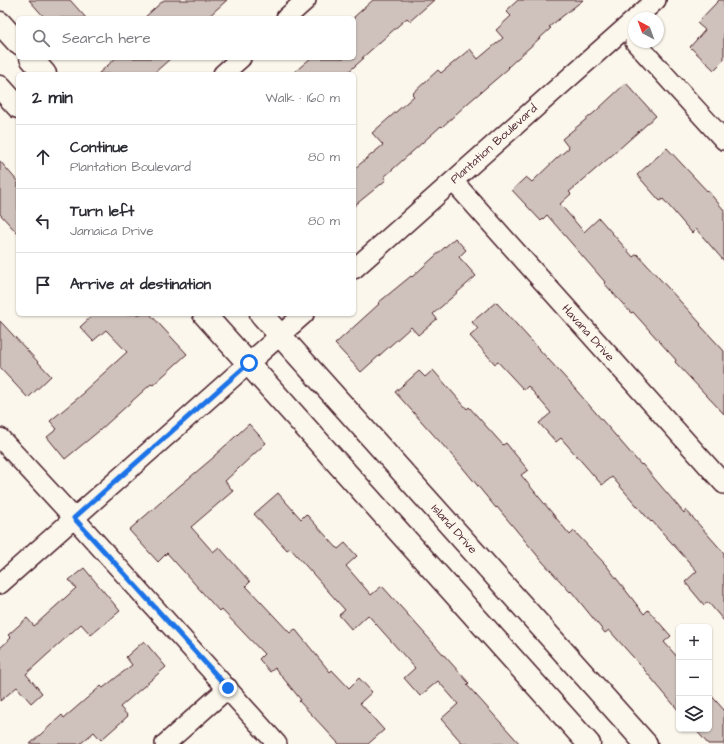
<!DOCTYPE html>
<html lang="en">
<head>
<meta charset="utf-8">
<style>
  body { margin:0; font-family:"Architects Daughter",sans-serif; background:#f2f2f3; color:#2b2b33 }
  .controls { position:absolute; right:12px; bottom:12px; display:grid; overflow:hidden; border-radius:6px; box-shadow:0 1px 3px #0004 }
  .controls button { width:36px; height:36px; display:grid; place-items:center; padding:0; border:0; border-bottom:1px solid #e1e1e2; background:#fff; color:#2b2b33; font:20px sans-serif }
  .compass { position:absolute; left:628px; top:12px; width:36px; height:36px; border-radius:50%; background:#fff; box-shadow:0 1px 3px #0004; rotate:319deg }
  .stop { position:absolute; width:12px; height:12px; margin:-9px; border:3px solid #1a73e8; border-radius:50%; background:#fff }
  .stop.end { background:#1a73e8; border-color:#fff; box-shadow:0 1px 4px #0008 }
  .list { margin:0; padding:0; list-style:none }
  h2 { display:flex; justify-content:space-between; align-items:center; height:52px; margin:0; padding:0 16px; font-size:17px }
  h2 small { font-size:13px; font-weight:400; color:#7c7c81 }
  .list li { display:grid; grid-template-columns:26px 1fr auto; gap:12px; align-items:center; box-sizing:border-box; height:64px; padding:0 16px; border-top:1px solid #e1e1e2 }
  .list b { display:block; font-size:15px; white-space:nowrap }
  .list p { margin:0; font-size:13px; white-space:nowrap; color:#7c7c81 }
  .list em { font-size:13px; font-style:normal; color:#7c7c81 }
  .icon { flex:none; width:22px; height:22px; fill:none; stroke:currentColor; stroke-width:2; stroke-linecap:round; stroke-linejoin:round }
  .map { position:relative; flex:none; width:724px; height:744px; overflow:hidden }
  .search { position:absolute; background:#fff; box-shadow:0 1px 3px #0004; left:16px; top:16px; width:340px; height:44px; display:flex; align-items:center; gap:10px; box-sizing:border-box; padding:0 14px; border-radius:6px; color:#7c7c81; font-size:15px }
  .panel { position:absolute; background:#fff; box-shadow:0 1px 3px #0004; left:16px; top:72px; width:340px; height:244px; border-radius:6px }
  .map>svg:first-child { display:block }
</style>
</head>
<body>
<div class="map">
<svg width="724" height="744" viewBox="0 0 724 744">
  <rect width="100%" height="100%" fill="#fbf7ec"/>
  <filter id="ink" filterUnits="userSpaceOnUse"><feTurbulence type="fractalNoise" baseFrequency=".025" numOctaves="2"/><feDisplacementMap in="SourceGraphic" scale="8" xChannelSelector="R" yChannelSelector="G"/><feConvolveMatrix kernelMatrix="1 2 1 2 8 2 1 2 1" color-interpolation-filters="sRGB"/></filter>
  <g filter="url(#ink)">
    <path fill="#cfc2bc" stroke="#4a1f2b" d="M 29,0 L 70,0 L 86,18 L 45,18 Z
      M 164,0 L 227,0 L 207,18 L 144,18 Z
      M 373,0 L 434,0 L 410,21 L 407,18 L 362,58 L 364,58 L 346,74 L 292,74 L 311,58 L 354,58 L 354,17 Z
      M 518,0 L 583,0 L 549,27 L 551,28 L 508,67 L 509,68 L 468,103 L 442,127 L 441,126 L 384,177 L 386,180 L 354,206 L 354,169 L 383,145 L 372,133 L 414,96 L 412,94 L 438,70 L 441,73 L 470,49 L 478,59 L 503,38 L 496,30 L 511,16 L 506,11 Z
      M 719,0 L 724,0 L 724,60 L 714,70 L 690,47 L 705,30 L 697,23 Z
      M 116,58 L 171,58 L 153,74 L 98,74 Z
      M 626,83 L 656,116 L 610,157 L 569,192 L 571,194 L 560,204 L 584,232 L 599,218 L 633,257 L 637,254 L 701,324 L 700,325 L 724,351 L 724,414 L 675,362 L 676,360 L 633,312 L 631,313 L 604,283 L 605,282 L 547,215 L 541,221 L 512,190 L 526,177 L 532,182 L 557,158 L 569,148 L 562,139 L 595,112 Z
      M 667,148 L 707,191 L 707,190 L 724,210 L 724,261 L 696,229 L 692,233 L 663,199 L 660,201 L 637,175 Z
      M 0,161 L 18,182 L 18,234 L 0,214 Z
      M 455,238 L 466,250 L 459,257 L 476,276 L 433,314 L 437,319 L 418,335 L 411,327 L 361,372 L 335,344 L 379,304 L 378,303 L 411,276 L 412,277 Z
      M 496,302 L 570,383 L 641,465 L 642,464 L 684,513 L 686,510 L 724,553 L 724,621 L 708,602 L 704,605 L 685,582 L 697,571 L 652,521 L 651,522 L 612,477 L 602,485 L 561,438 L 556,442 L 539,423 L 551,413 L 528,386 L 524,390 L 498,362 L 495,364 L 470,336 L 478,329 L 472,322 Z
      M 91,314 L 150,314 L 187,354 L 153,385 L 151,384 L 99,431 L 65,459 L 47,437 L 57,429 L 50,421 L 84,393 L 83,392 L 127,352 L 106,330 L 93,341 L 80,327 L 92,316 Z
      M 0,321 L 51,376 L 28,398 L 0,368 Z
      M 433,370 L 467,409 L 469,407 L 503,445 L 506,443 L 528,470 L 521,475 L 570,535 L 574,531 L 606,565 L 644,614 L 648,610 L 671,636 L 664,642 L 679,659 L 679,711 L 641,666 L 609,630 L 605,633 L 571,591 L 570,592 L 541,560 L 497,507 L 496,508 L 458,462 L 395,392 L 419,371 L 425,377 Z
      M 249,424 L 266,443 L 225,481 L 233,491 L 191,527 L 213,552 L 219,547 L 250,582 L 246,586 L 290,633 L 295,629 L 330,672 L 332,670 L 349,688 L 359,678 L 372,692 L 360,703 L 384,730 L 368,744 L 339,744 L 299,701 L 301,700 L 275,668 L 270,672 L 259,659 L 264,654 L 221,609 L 219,611 L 167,553 L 158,562 L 129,530 L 169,495 L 214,457 L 214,456 Z
      M 278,493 L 301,519 L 306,514 L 338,549 L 345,543 L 357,556 L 346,566 L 371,595 L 382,586 L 469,683 L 467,685 L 520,744 L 463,744 L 441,719 L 458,704 L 438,681 L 420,696 L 404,678 L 415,668 L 368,615 L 352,630 L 339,615 L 345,610 L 290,548 L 287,550 L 254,514 Z
      M 84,568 L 120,611 L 91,635 L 81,624 L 26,674 L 42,693 L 31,703 L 17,687 L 0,701 L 0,648 L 11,638 L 8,635 L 27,618 L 34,626 L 76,588 L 69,580 Z
      M 144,641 L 166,667 L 120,707 L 128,716 L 101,740 L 94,732 L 80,744 L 30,744 L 62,715 L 64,718 L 101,686 L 103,688 L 132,665 L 126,657 Z
      M 709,693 L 724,710 L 724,744 L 708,744 L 695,729 L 709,729 Z"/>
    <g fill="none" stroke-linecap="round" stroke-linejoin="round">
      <g stroke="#4a1f2b" stroke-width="22">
        <path id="street" d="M 286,18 L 306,0
          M 636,18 L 656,0
          M 635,42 L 724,140
          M 223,74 L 241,58
          M 453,181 L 724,484
          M 354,269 L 634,20
          M 0,438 L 74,518 L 277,744
          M 0,584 L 304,314
          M 165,744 L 228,688"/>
      </g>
      <g stroke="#4a1f2b" stroke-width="25">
        <path id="secondary" d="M 0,23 L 18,43
          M 31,58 L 45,74
          M 0,87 L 18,107
          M 204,314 L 589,744
          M 261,314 L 646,744"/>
      </g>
      <use href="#street" stroke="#fbf7ec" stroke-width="19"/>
      <use href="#secondary" stroke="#fbf7ec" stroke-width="22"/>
    </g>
  </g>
  <g fill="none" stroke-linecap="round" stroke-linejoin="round" filter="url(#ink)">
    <path stroke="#1a73e8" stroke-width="5" d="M 228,688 L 74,518 L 249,363"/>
  </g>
  <g text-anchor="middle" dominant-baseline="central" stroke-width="3" stroke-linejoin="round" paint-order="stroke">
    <g font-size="12" fill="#4a1f2b" stroke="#fbf7ec">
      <text transform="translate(494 144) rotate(-42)">Plantation Boulevard</text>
      <text transform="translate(588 333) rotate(48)">Havana Drive</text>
      <text transform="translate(454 529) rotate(48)">Island Drive</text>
    </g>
  </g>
</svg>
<div class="controls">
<button>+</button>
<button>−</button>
<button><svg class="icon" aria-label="layers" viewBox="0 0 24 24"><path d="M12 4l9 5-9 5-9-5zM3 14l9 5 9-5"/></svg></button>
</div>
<svg class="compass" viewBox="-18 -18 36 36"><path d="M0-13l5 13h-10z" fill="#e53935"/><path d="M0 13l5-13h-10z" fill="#7c7c81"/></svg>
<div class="stop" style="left:249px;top:363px"></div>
<div class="stop end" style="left:228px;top:688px"></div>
<div class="search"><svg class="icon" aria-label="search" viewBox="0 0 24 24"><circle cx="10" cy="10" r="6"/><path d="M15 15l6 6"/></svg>Search here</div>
<section class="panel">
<h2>2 min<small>Walk · 160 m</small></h2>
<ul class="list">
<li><svg class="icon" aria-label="ahead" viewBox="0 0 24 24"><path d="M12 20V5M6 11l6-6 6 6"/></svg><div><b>Continue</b><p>Plantation Boulevard</p></div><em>80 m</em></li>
<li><svg class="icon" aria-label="left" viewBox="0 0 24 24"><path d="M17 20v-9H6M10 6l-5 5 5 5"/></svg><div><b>Turn left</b><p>Jamaica Drive</p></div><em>80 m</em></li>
<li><svg class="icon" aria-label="arrive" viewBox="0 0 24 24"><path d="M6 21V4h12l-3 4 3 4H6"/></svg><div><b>Arrive at destination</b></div></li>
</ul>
</section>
</div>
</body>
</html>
